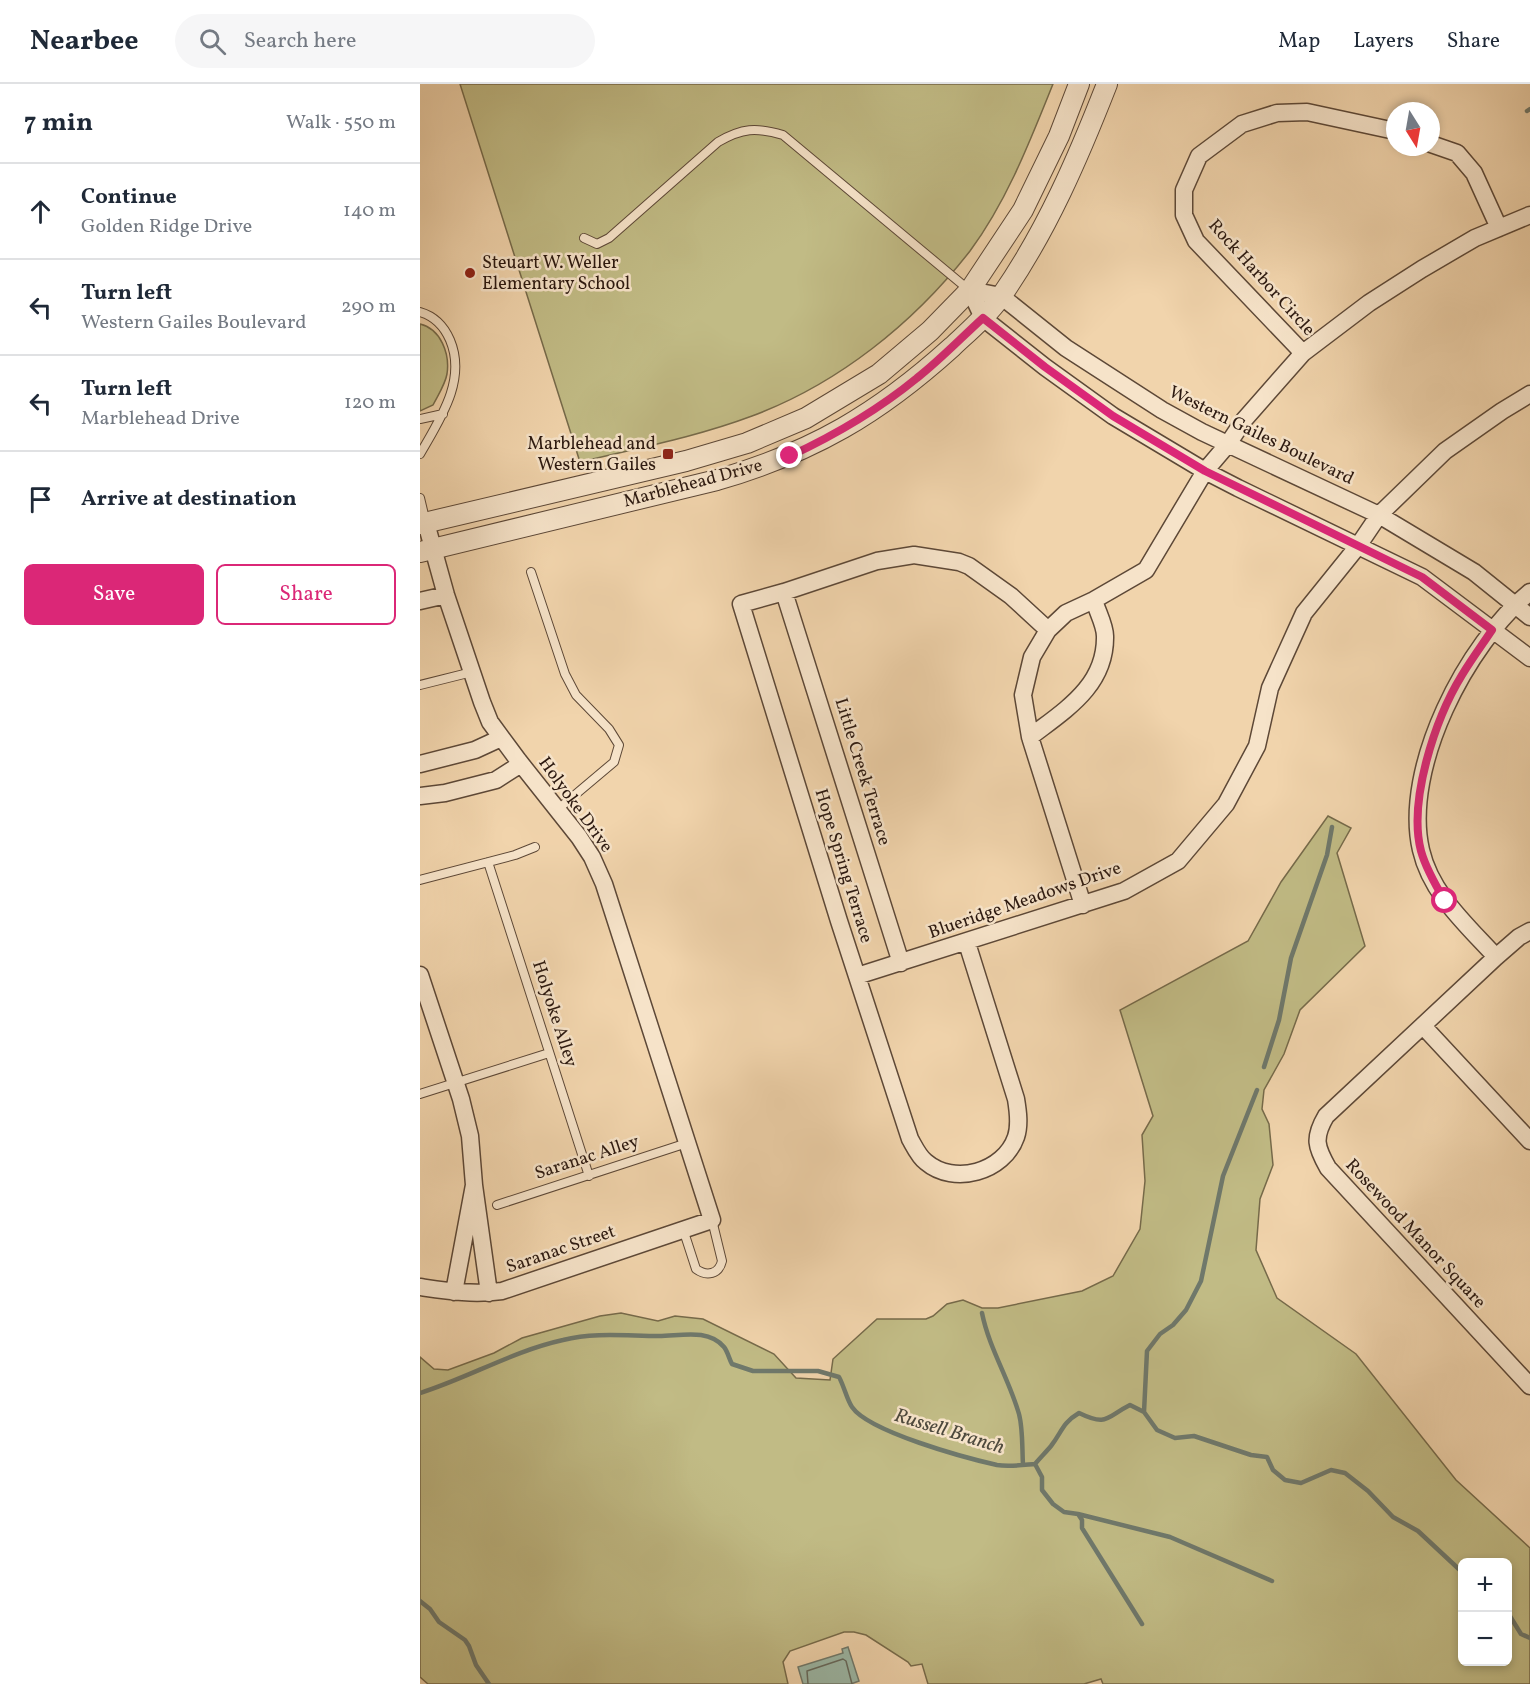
<!DOCTYPE html>
<html lang="en">
<head>
<meta charset="utf-8">
<style>
  body { margin:0; font-family:Vollkorn,serif; background:#f6f6f7; color:#1f2937 }
  .controls { position:absolute; right:18px; bottom:18px; display:grid; overflow:hidden; border-radius:9px; box-shadow:0 3px 9px #0003 }
  .controls button { width:54px; height:54px; display:grid; place-items:center; padding:0; border:0; border-bottom:2px solid #e0e1e3; background:#fff; color:#1f2937; font:30px sans-serif }
  .compass { position:absolute; left:966px; top:18px; width:54px; height:54px; border-radius:50%; background:#fff; box-shadow:0 3px 9px #0003; rotate:169deg }
  .stop { position:absolute; width:18px; height:18px; margin:-14px; border:4px solid #db2777; border-radius:50%; background:#fff }
  .stop.end { background:#db2777; border-color:#fff; box-shadow:0 2px 6px #0008 }
  .list { margin:0; padding:0; list-style:none }
  h2 { display:flex; justify-content:space-between; align-items:center; height:78px; margin:0; padding:0 24px; font-size:26px }
  h2 small { font-size:20px; font-weight:400; color:#747a83 }
  .list li { display:grid; grid-template-columns:39px 1fr auto; gap:18px; align-items:center; box-sizing:border-box; height:96px; padding:0 24px; border-top:2px solid #e0e1e3 }
  .list b { display:block; font-size:22px; white-space:nowrap }
  .list p { margin:0; font-size:20px; white-space:nowrap; color:#747a83 }
  .list em { font-size:20px; font-style:normal; color:#747a83 }
  .actions { display:flex; gap:12px; padding:18px 24px }
  .actions a { flex:1; padding:14px 0; border:2px solid #db2777; border-radius:9px; text-align:center; font-size:21px; color:#db2777 }
  .actions .main { background:#db2777; color:#fff }
  .icon { flex:none; width:33px; height:33px; fill:none; stroke:currentColor; stroke-width:2; stroke-linecap:round; stroke-linejoin:round }
  .map { position:relative; flex:none; width:1110px; height:1600px; overflow:hidden }
  header { display:flex; align-items:center; gap:36px; box-sizing:border-box; height:84px; padding:0 30px; background:#fff; border-bottom:2px solid #e0e1e3 }
  header strong { font-size:28px }
  nav { display:flex; gap:33px; margin-inline-start:auto; font-size:21px }
  .search { width:420px; height:54px; background:#f6f6f7; display:flex; align-items:center; gap:15px; box-sizing:border-box; padding:0 21px; border-radius:33px; color:#747a83; font-size:22px }
  main { display:flex }
  aside { flex:1; background:#fff }
  .map>svg:first-child { display:block }
</style>
</head>
<body>
<header>
<strong>Nearbee</strong>
<div class="search"><svg class="icon" aria-label="search" viewBox="0 0 24 24"><circle cx="10" cy="10" r="6"/><path d="M15 15l6 6"/></svg>Search here</div>
<nav><a>Map</a><a>Layers</a><a>Share</a></nav>
</header>
<main>
<aside>
<h2>7 min<small>Walk · 550 m</small></h2>
<ul class="list">
<li><svg class="icon" aria-label="ahead" viewBox="0 0 24 24"><path d="M12 20V5M6 11l6-6 6 6"/></svg><div><b>Continue</b><p>Golden Ridge Drive</p></div><em>140 m</em></li>
<li><svg class="icon" aria-label="left" viewBox="0 0 24 24"><path d="M17 20v-9H6M10 6l-5 5 5 5"/></svg><div><b>Turn left</b><p>Western Gailes Boulevard</p></div><em>290 m</em></li>
<li><svg class="icon" aria-label="left" viewBox="0 0 24 24"><path d="M17 20v-9H6M10 6l-5 5 5 5"/></svg><div><b>Turn left</b><p>Marblehead Drive</p></div><em>120 m</em></li>
<li><svg class="icon" aria-label="arrive" viewBox="0 0 24 24"><path d="M6 21V4h12l-3 4 3 4H6"/></svg><div><b>Arrive at destination</b></div></li>
</ul>
<div class="actions"><a class="main">Save</a><a>Share</a></div>
</aside>
<div class="map">
<svg width="1110" height="1600" viewBox="0 0 1110 1600">
  <rect width="100%" height="100%" fill="#f1d4ac"/>
  <filter id="stains"><feTurbulence type="fractalNoise" baseFrequency=".00333" numOctaves="4"/><feColorMatrix values="0 0 0 0 .2 0 0 0 0 .09 0 0 0 0 .02 0 0 0 .5 -.17"/></filter>
  <radialGradient id="worn" r=".72"><stop offset=".6" stop-color="#630" stop-opacity="0"/><stop offset="1" stop-color="#630" stop-opacity=".3"/></radialGradient>
  <path fill="#c1bb85" stroke="#766a4a" stroke-width="1.5" fill-rule="evenodd" d="M 40,0 L 633,0 C 610,57 587,117 550,167 C 494,239 418,300 332,332 C 276,353 218,364 160,378 Z
    M 0,240 C 21,245 30,270 27,290 C 25,301 18,311 13,321 L 0,327 Z
    M 908,732 L 931,744 L 917,769 L 945,862 L 880,926 L 864,970 L 844,1006 L 842,1025 L 849,1040 L 853,1081 L 840,1115 L 836,1166 L 857,1214 L 936,1270 L 1036,1396 L 1110,1464 L 1110,1600 L 683,1600 L 681,1595 L 664,1600 L 508,1600 L 502,1580 L 491,1582 L 488,1578 L 446,1551 L 434,1548 L 424,1548 L 370,1567 L 363,1578 L 368,1600 L 8,1600 L 0,1593 L 0,1273 L 14,1285 L 28,1286 L 74,1269 L 102,1254 L 180,1232 L 201,1229 L 238,1237 L 255,1232 L 283,1235 L 354,1270 L 376,1294 L 410,1296 L 413,1275 L 457,1235 L 506,1235 L 513,1232 L 527,1220 L 543,1216 L 562,1224 L 578,1224 L 662,1207 L 693,1192 L 720,1145 L 725,1097 L 722,1051 L 733,1032 L 700,926 L 828,857 L 861,798 ZM 1042,1478 L 1088,1478 L 1088,1578 L 1042,1578 Z"/>
  <path fill="#9bb8a7" stroke="#6f786b" stroke-width="1.5" d="M 428,1563 L 439,1597 L 431,1600 L 383,1600 L 378,1583 L 423,1569 L 422,1565 Z"/>
  <g fill="none" stroke-linecap="round" stroke-linejoin="round">
    <path stroke="#64685c" stroke-width="1.5" d="M 388,1600 L 387,1587 L 423,1575 L 426,1577 L 432,1600"/>
    <path stroke="#6f786b" stroke-width="4.5" d="M 1107,27 L 1110,25
      M 844,983 L 859,936 L 871,874 L 907,771 L 912,743
      M 562,1229 C 569,1264 589,1295 599,1330 C 603,1345 602,1364 603,1381
      M 0,1309 C 48,1294 93,1267 143,1256 C 175,1248 207,1252 239,1252 C 260,1252 288,1244 304,1263 C 308,1268 309,1275 312,1280 L 333,1287 L 398,1287 L 419,1293 C 424,1302 427,1316 432,1323 C 449,1348 546,1374 577,1381 C 589,1383 603,1381 615,1380 C 620,1374 626,1368 631,1362 C 642,1348 642,1339 659,1329 C 688,1343 686,1333 710,1321 L 724,1328 L 737,1346 L 755,1354 L 774,1352 L 831,1371 L 847,1373 L 853,1386 L 865,1396 L 881,1399 L 911,1386 L 925,1389 L 948,1407 L 973,1433 L 998,1447 L 1042,1488
      M 724,1328 L 727,1267 L 740,1250 L 753,1241 L 766,1226 L 781,1197 L 803,1092 L 837,1006
      M 615,1380 L 622,1393 L 622,1406 L 633,1420 L 644,1428 L 658,1430 L 662,1436 L 662,1444 L 722,1540
      M 658,1430 L 750,1453 L 852,1497
      M 0,1517 L 10,1525 L 19,1538 L 45,1556 L 49,1562 L 56,1581 L 69,1600
      M 1088,1529 L 1101,1550 L 1110,1554"/>
    <g stroke="#5d4837" stroke-width="10">
      <path id="service" d="M 164,154 L 177,160 L 189,154 L 298,58 C 322,44 336,43 363,51 L 549,206
        M 0,228 C 14,232 24,242 30,256 C 47,296 20,335 0,370
        M 0,335 L 23,330
        M 0,414 L 6,439
        M 111,488 L 145,590 L 156,611 L 189,645 L 199,661 L 194,678 L 137,726
        M 0,601 L 52,588
        M 68,778 L 169,1092
        M 0,796 L 95,771 L 115,763
        M 0,1010 L 129,969
        M 77,1121 L 267,1059
        M 263,1145 L 276,1185 C 287,1193 299,1190 302,1177 L 292,1136"/>
    </g>
    <g stroke="#5d4837" stroke-width="19">
      <path id="minor" d="M 1011,60 L 1037,69 L 1054,89 L 1079,144
        M 550,206 L 563,234 L 625,283 L 693,332 L 785,387 L 818,404 L 1002,493 L 1110,574
        M 550,206 L 581,212 L 646,264 L 742,326 L 782,348 L 959,431 L 1054,488 L 1110,533
        M 883,269 L 776,157 L 764,131 L 764,106 L 779,72 L 822,40 L 857,29 L 887,28 L 975,47
        M 364,508 L 481,879
        M 0,517 L 26,511
        M 610,653 C 645,626 686,602 685,552 C 685,541 677,527 674,516
        M 0,680 L 55,666 L 81,654
        M 0,712 L 25,709 L 76,696 L 101,680
        M 663,821 L 610,653 L 603,611 L 612,573 L 628,546 L 646,529 L 674,516 L 726,486 L 785,387 L 808,360 L 824,336 L 883,269 L 949,219 L 1002,185 L 1055,154 L 1110,131
        M 1110,847 L 1099,853 L 1076,873 L 906,1032 C 893,1054 896,1063 908,1084 L 1110,1302
        M 547,859 L 596,1015 C 598,1027 600,1041 596,1053 C 584,1088 534,1102 506,1078 C 499,1073 494,1062 490,1055 L 419,837 L 321,520 L 364,508 L 457,477 L 494,471 L 539,478 L 549,482 L 591,512 L 628,546
        M 1076,873 C 1047,841 1011,810 1001,766 C 982,684 1047,559 1110,508
        M 0,891 L 41,1015 L 50,1052 L 54,1101
        M 437,892 L 704,807 L 758,777 L 806,720 L 837,662 L 850,604 L 884,529 L 938,462 L 959,431 L 1025,367 L 1082,327 L 1110,310
        M 1003,942 L 1110,1057
        M 0,1203 C 28,1207 53,1211 82,1207 L 292,1136 L 184,800 L 172,773 L 159,753 L 98,676 L 70,638 L 62,618 L 26,511 L 6,439
        M 34,1208 L 54,1101 L 69,1209"/>
    </g>
    <g stroke="#5d4837" stroke-width="22">
      <path id="tertiary" d="M 0,440 L 266,377 L 327,359 L 386,334 L 459,290 L 510,247 L 550,206 L 603,126 L 639,52 L 659,0
        M 0,468 L 297,396 C 393,368 458,330 532,263 C 549,247 568,231 582,211 C 627,146 658,74 687,0"/>
    </g>
    <use href="#service" stroke="#f6e3c9" stroke-width="8"/>
    <use href="#minor" stroke="#f6e3c9" stroke-width="16"/>
    <use href="#tertiary" stroke="#f6e3c9" stroke-width="20"/>
  </g>
  <g fill="none" stroke-linecap="round" stroke-linejoin="round">
    <path stroke="#db2777" stroke-width="8" d="M 370,372 C 415,351 458,326 497,294 C 520,276 541,254 563,234 L 625,283 L 693,332 L 785,387 L 1002,493 L 1072,546 C 1062,561 1051,576 1042,591 C 1015,635 988,717 1001,767 C 1006,785 1016,802 1025,817"/>
  </g>
  <g fill="#8f2418" stroke="#f6e3c9" stroke-width="2">
    <circle cx="50" cy="189" r="6"/>
    <rect x="242" y="364" width="12" height="12" rx="3"/>
  </g>
  <g text-anchor="middle" dominant-baseline="central" stroke-width="5" stroke-linejoin="round" paint-order="stroke">
    <g font-size="18" fill="#2c1910" stroke="#f6e3c9" text-anchor="start">
      <text x="62" y="179">Steuart W. Weller<tspan x="62" dy="21">Elementary School</tspan></text>
      <text x="236" y="360" text-anchor="end">Marblehead and<tspan x="236" dy="21">Western Gailes</tspan></text>
    </g>
    <g font-size="18" fill="#2c1910" stroke="#f6e3c9">
      <text transform="translate(841 194) rotate(48)">Rock Harbor Circle</text>
      <text transform="translate(841 352) rotate(26)">Western Gailes Boulevard</text>
      <text transform="translate(273 400) rotate(-15)">Marblehead Drive</text>
      <text transform="translate(442 688) rotate(73)">Little Creek Terrace</text>
      <text transform="translate(155 721) rotate(54)">Holyoke Drive</text>
      <text transform="translate(423 782) rotate(73)">Hope Spring Terrace</text>
      <text transform="translate(605 817) rotate(-19)">Blueridge Meadows Drive</text>
      <text transform="translate(134 930) rotate(72)">Holyoke Alley</text>
      <text transform="translate(167 1074) rotate(-18)">Saranac Alley</text>
      <text transform="translate(995 1150) rotate(47)">Rosewood Manor Square</text>
      <text transform="translate(141 1166) rotate(-19)">Saranac Street</text>
    </g>
    <g font-size="20" font-style="italic" fill="#4d493d" stroke="#f6e3c9">
      <text transform="translate(529 1348) rotate(17)">Russell Branch</text>
    </g>
  </g>
  <rect width="100%" height="100%" filter="url(#stains)"/>
  <rect width="100%" height="100%" fill="url(#worn)"/>
</svg>
<div class="controls">
<button>+</button>
<button>−</button>
</div>
<svg class="compass" viewBox="-18 -18 36 36"><path d="M0-13l5 13h-10z" fill="#e53935"/><path d="M0 13l5-13h-10z" fill="#747a83"/></svg>
<div class="stop" style="left:1025px;top:817px"></div>
<div class="stop end" style="left:370px;top:372px"></div>
</div>
</main>
</body>
</html>
